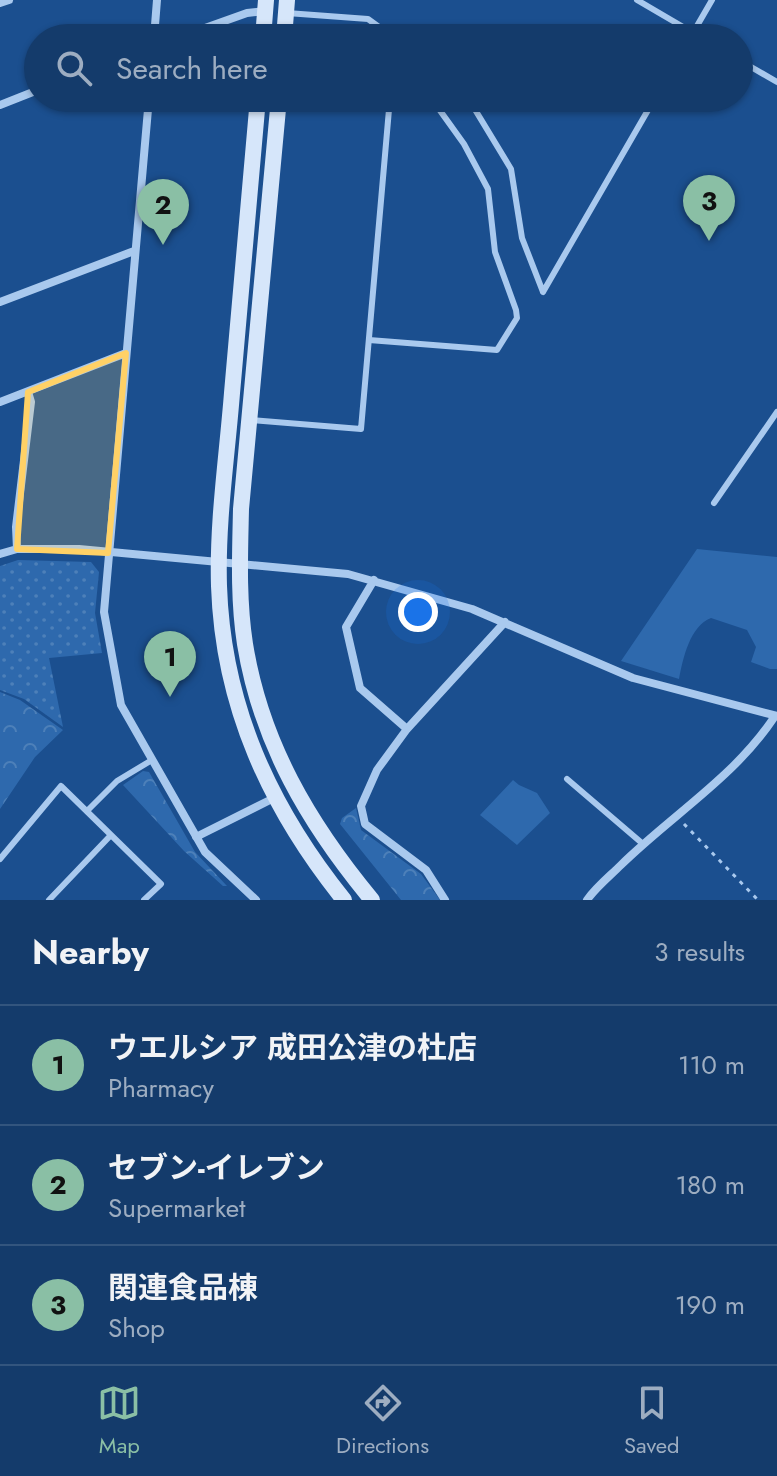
<!DOCTYPE html>
<html lang="en">
<head>
<meta charset="utf-8">
<style>
  body { margin:0; font-family:Jost,"Noto Sans JP",sans-serif; background:#214673; color:#f1f3f6 }
  .you { position:absolute; left:418px; top:612px; width:28px; height:28px; margin:-20px; border:6px solid #fff; border-radius:50%; background:#1a73e8; box-shadow:0 0 0 12px #1a73e833 }
  .badge { display:grid; place-items:center; width:52px; height:52px; border-radius:50%; background:#8abfa5; color:#111; font-size:26px; font-weight:700 }
  .pin { position:absolute; translate:-50% -66px; filter:drop-shadow(0 2px 4px #0008) }
  .pin::after { content:''; position:absolute; top:42px; width:28px; height:24px; background:inherit; clip-path:polygon(0 0,100% 0,50% 100%) }
  .list { margin:0; padding:0; list-style:none }
  h2 { display:flex; justify-content:space-between; align-items:center; height:104px; margin:0; padding:0 32px; font-size:34px }
  h2 small { font-size:26px; font-weight:400; color:#9dadc1 }
  .list li { display:grid; grid-template-columns:52px 1fr auto; gap:24px; align-items:center; box-sizing:border-box; height:120px; padding:0 32px; border-top:2px solid #33557e }
  .list b { display:block; font-size:30px; white-space:nowrap }
  .list p { margin:0; font-size:26px; white-space:nowrap; color:#9dadc1 }
  .list em { font-size:26px; font-style:normal; color:#9dadc1 }
  .icon { flex:none; width:44px; height:44px; fill:none; stroke:currentColor; stroke-width:2; stroke-linecap:round; stroke-linejoin:round }
  .map { position:relative; flex:none; width:777px; height:900px; overflow:hidden }
  .search { position:absolute; background:#143b6b; box-shadow:0 2px 6px #0004; left:24px; right:24px; top:24px; height:88px; display:flex; align-items:center; gap:20px; box-sizing:border-box; padding:0 28px; border-radius:44px; color:#9dadc1; font-size:30px }
  .sheet { height:464px; background:#143b6b }
  nav { display:flex; justify-content:space-around; align-items:center; box-sizing:border-box; height:112px; border-top:2px solid #33557e; background:#143b6b; font-size:22px; color:#9dadc1 }
  nav a { display:grid; justify-items:center; gap:4px }
  nav .on { color:#8abfa5 }
  .map>svg:first-child { display:block }
</style>
</head>
<body>
<div class="map">
<svg width="777" height="900" viewBox="0 0 777 900">
  <defs>
    <pattern id="forest-crowns" width="20" height="18" patternUnits="userSpaceOnUse" patternTransform="scale(2)"><rect width="20" height="18" fill="#2e69ad"/><path d="M2 6a3 3 0 1 1 6 0M12 15a3 3 0 1 1 6 0" fill="none" stroke="#4d80b9"/></pattern>
    <pattern id="park-dots" width="8" height="8" patternUnits="userSpaceOnUse" patternTransform="scale(2)"><rect width="8" height="8" fill="#2e69ad"/><path d="M2 2h.1M6 6h.1" fill="none" stroke="#4d80b9" stroke-width="1.8" stroke-linecap="round"/></pattern>
  </defs>
  <rect width="100%" height="100%" fill="#1b4f8f"/>
  <path fill="#2e69ad" d="M 697,549 L 777,557 L 777,669 L 770,669 L 751,662 L 756,647 L 747,630 L 711,618 C 690,626 683,658 679,679 L 621,661 Z
    M 513,780 L 519,785 L 537,793 L 550,813 L 517,845 L 480,815 Z"/>
  <path fill="url(#forest-crowns)" d="M 0,692 L 20,700 L 63,730 L 35,757 L 0,809 Z
    M 143,771 L 149,772 L 195,852 L 227,886 L 223,886 L 184,851 L 123,785 Z
    M 356,808 L 361,830 L 421,874 L 440,900 L 401,900 L 340,824 L 342,818 Z"/>
  <path fill="url(#park-dots)" d="M 18,560 L 91,562 L 99,572 L 95,613 L 102,653 L 49,658 L 63,727 L 24,699 L 0,690 L 0,566 Z"/>
  <g fill="none" stroke-linecap="round" stroke-linejoin="round">
    <path stroke="#a9c9ee" stroke-width="3" stroke-dasharray="4 6" stroke-linecap="butt" d="M 684,824 L 758,900"/>
    <path stroke="#a9c9ee" stroke-width="6" d="M 637,0 L 702,38
      M 287,13 L 368,19 L 379,27 L 387,38
      M 690,38 L 712,0
      M 739,60 L 777,82
      M 468,98 L 511,169 L 522,238 L 543,292
      M 543,292 L 655,98
      M 369,340 L 497,350 L 517,318 L 516,310 L 495,252 L 488,189 L 464,144 L 431,98
      M 251,420 L 361,429 L 390,98
      M 714,503 L 777,412
      M 567,779 L 643,844
      M 87,811 L 117,781 L 152,760
      M 0,859 L 61,786 L 161,884 L 144,900
      M 49,900 L 111,835"/>
    <path stroke="#a9c9ee" stroke-width="8" d="M 0,3 L 9,0
      M 154,38 L 157,0
      M 177,38 L 247,13 L 265,11
      M 149,98 L 104,612 L 121,705 L 205,852 L 256,900
      M 0,105 L 38,90
      M 0,302 L 134,251
      M 0,402 L 126,353
      M 17,549 L 16,527 L 31,402 L 28,392
      M 0,554 L 17,549 L 79,549 L 348,574 L 472,609 L 633,678 L 777,716
      M 374,580 L 346,627 L 360,688 L 407,729
      M 196,837 L 274,798
      M 445,900 L 426,870 L 365,824 L 361,806 L 377,770 L 407,729 L 505,622
      M 587,900 C 596,887 610,876 621,865 C 672,815 736,776 775,716"/>
    <path stroke="#d6e6fa" stroke-width="16" d="M 263,38 L 266,0
      M 284,38 L 287,0
      M 258,98 C 249,196 241,295 232,393 C 227,457 217,522 219,586 C 223,706 270,808 344,900
      M 279,98 L 241,509 C 240,554 238,599 245,644 C 261,743 309,824 372,900"/>
  </g>
  <path fill="#ffd166" fill-opacity="0.2" stroke="#ffd166" stroke-width="6" stroke-linejoin="round" d="M 126,353 L 108,553 L 17,549 L 28,392 Z"/>
</svg>
<div class="you"></div>
<div class="pin badge" style="left:170px;top:697px">1</div>
<div class="pin badge" style="left:163px;top:245px">2</div>
<div class="pin badge" style="left:709px;top:241px">3</div>
<div class="search"><svg class="icon" aria-label="search" viewBox="0 0 24 24"><circle cx="10" cy="10" r="6"/><path d="M15 15l6 6"/></svg>Search here</div>
</div>
<section class="sheet">
<h2>Nearby<small>3 results</small></h2>
<ul class="list">
<li><span class="badge">1</span><div><b>ウエルシア 成田公津の杜店</b><p>Pharmacy</p></div><em>110 m</em></li>
<li><span class="badge">2</span><div><b>セブン-イレブン</b><p>Supermarket</p></div><em>180 m</em></li>
<li><span class="badge">3</span><div><b>関連食品棟</b><p>Shop</p></div><em>190 m</em></li>
</ul>
</section>
<nav>
<a class="on"><svg class="icon" aria-label="map" viewBox="0 0 24 24"><path d="M3 6l6-2 6 2 6-2v14l-6 2-6-2-6 2zM9 4v14M15 6v14"/></svg>Map</a>
<a><svg class="icon" aria-label="directions" viewBox="0 0 24 24"><path d="M12 3l9 9-9 9-9-9zM9 14v-3h6M13 9l2 2-2 2"/></svg>Directions</a>
<a><svg class="icon" aria-label="saved" viewBox="0 0 24 24"><path d="M7 4h10v16l-5-4-5 4z"/></svg>Saved</a>
</nav>
</body>
</html>
